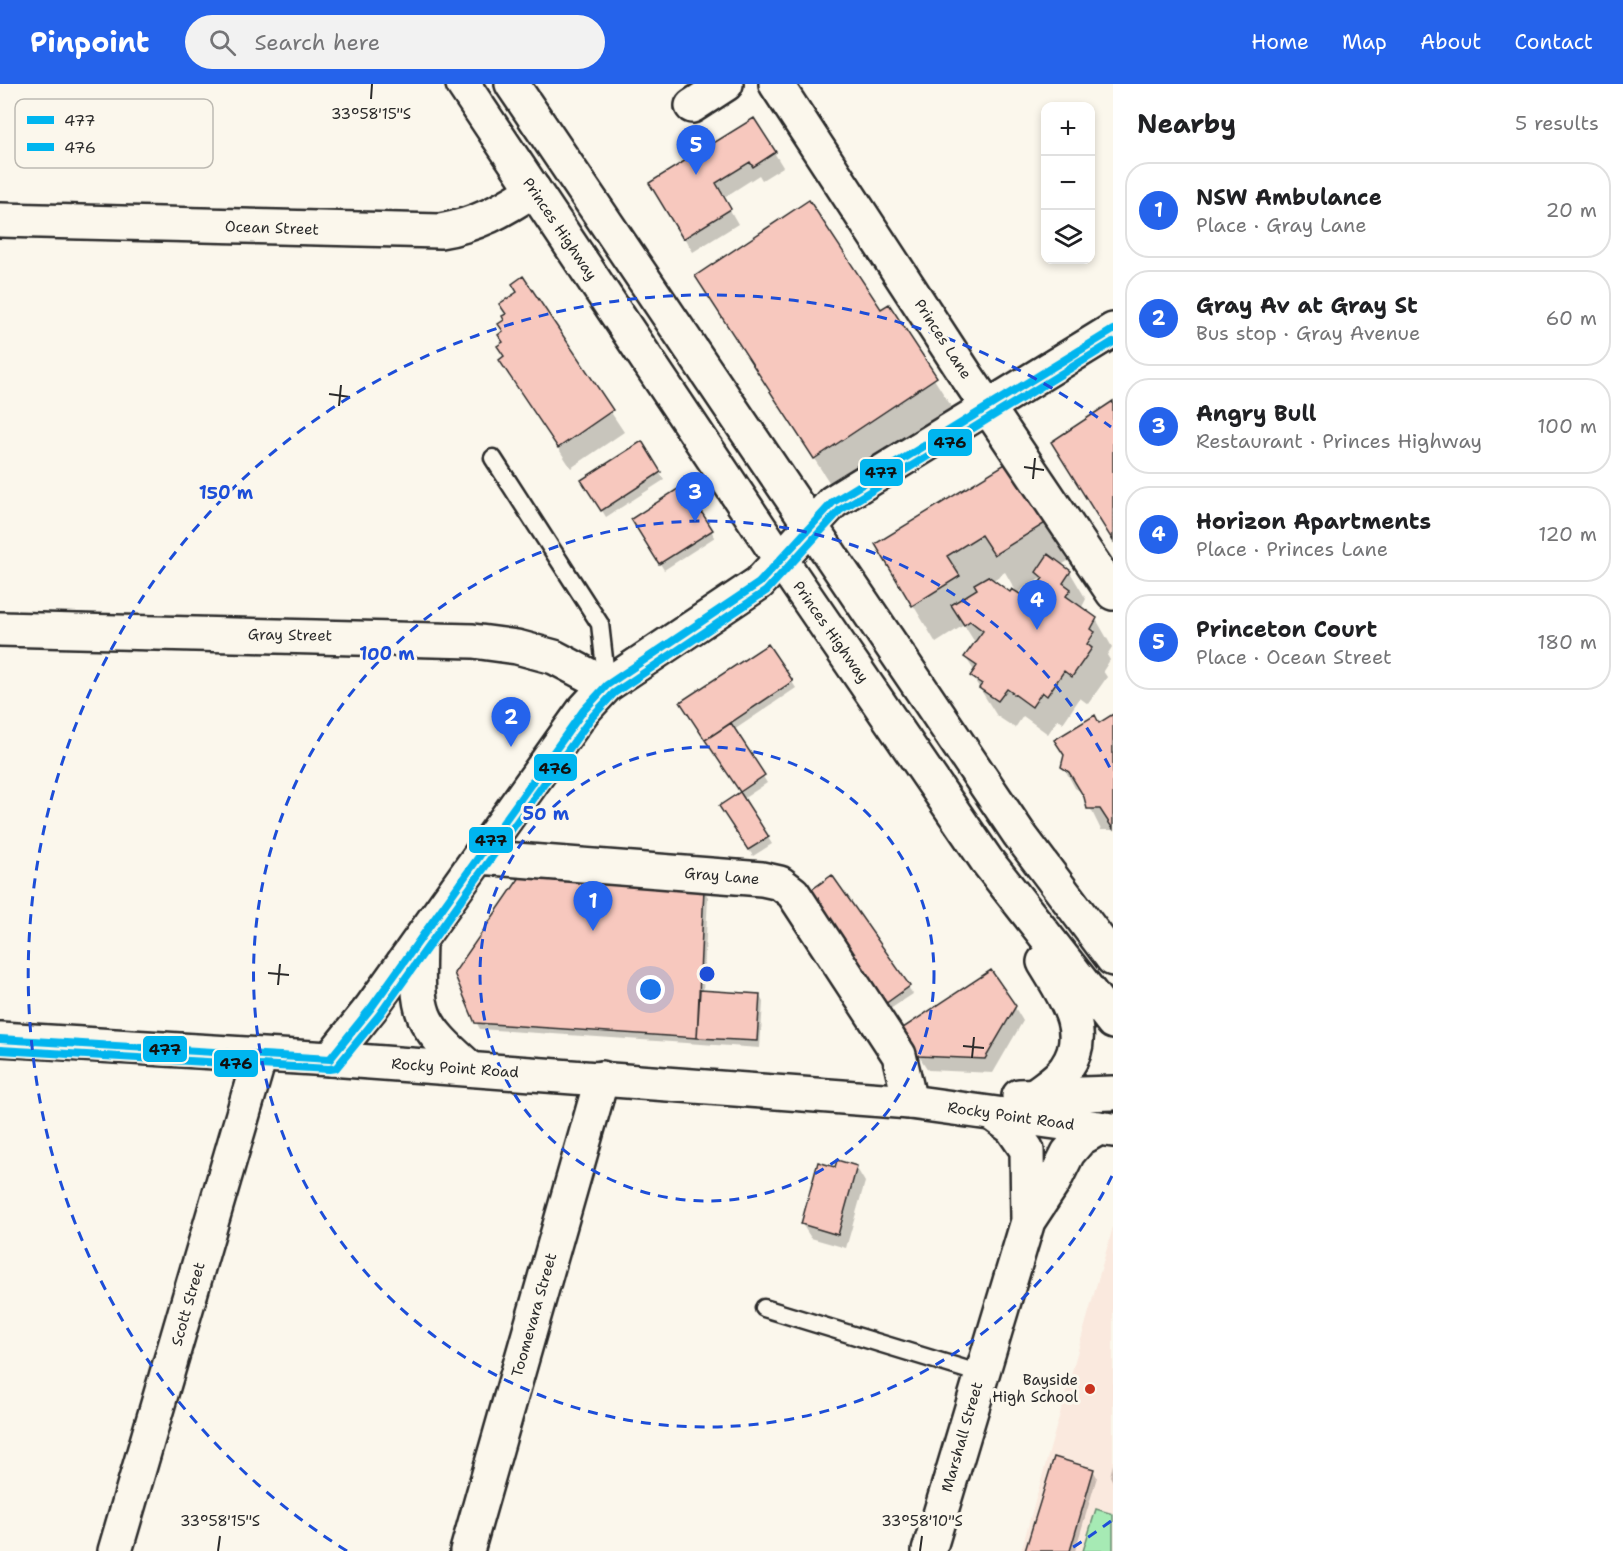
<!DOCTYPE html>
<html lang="en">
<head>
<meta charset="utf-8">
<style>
  body { margin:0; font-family:"Shantell Sans",sans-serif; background:#f2f2f2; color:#202124 }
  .controls { position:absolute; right:18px; top:18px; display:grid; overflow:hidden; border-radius:12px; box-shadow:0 3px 9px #0003 }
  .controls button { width:54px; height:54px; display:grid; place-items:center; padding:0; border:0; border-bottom:2px solid #e0e0e0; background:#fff; color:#202124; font:30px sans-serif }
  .you { position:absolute; left:651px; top:906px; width:21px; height:21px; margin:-15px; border:4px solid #fff; border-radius:50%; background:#1a73e8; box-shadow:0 0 0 9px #1a73e833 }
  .badge { display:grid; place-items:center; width:39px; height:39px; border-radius:50%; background:#2563eb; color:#fff; font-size:20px; font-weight:700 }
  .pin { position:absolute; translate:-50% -50px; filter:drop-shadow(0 2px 3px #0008) }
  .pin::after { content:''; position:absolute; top:32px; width:21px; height:18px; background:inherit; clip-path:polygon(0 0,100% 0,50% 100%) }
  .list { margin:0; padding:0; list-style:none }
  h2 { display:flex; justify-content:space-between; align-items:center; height:78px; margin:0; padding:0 24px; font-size:26px }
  h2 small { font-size:20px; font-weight:400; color:#757577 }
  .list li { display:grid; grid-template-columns:39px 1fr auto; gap:18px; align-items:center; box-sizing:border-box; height:96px; margin:0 12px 12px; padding:0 12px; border:2px solid #e0e0e0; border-radius:24px }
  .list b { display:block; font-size:22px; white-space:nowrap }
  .list p { margin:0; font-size:20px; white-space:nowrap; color:#757577 }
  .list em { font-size:20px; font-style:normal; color:#757577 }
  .icon { flex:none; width:33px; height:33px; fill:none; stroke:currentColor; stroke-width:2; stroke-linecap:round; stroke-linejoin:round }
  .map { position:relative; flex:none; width:1113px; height:1467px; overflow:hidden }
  header { display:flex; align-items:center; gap:36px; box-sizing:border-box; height:84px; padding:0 30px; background:#2563eb; color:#fff }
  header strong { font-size:28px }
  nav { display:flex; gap:33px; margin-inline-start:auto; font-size:21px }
  .search { width:420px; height:54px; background:#f2f2f2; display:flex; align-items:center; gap:15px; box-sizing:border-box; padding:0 21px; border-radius:33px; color:#757577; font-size:22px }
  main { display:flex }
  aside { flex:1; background:#fff }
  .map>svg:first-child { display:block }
</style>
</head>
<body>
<header>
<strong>Pinpoint</strong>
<div class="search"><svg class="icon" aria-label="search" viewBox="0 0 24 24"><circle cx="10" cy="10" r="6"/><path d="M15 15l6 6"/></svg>Search here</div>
<nav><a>Home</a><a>Map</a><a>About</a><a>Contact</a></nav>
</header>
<main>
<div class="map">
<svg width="1113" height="1467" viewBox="0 0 1113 1467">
  <rect width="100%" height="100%" fill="#fbf7ec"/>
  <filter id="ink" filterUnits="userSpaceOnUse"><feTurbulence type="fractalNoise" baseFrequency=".0167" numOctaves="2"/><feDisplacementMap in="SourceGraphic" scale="12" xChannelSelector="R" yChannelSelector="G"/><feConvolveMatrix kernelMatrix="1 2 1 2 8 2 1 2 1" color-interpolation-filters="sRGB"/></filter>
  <g filter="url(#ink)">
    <path fill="#fae9de" d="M 1113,1143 L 1113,1467 L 1021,1467 Z"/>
    <path fill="#a6eab4" stroke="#688a70" stroke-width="1.5" d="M 1096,1425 L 1113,1430 L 1113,1467 L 1083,1467 Z"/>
    <path fill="#0003" fill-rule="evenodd" d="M 754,36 L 783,83 L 762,96 L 759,91 L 723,114 L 738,140 L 693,168 L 659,114 Z
      M 697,192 L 880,227 L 888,222 L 958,333 L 838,412 Z
      M 522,194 L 624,348 L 571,384 L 501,276 L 505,273 L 507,231 L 519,209 Z
      M 641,359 L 664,396 L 606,433 L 583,396 Z
      M 684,403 L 715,453 L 664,486 L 633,436 Z
      M 1046,438 L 1068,477 L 1061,481 L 1070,488 L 1086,515 L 1081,525 L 1096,535 L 1112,563 L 1107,571 L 1110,576 L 1103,587 L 1107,593 L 1088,620 L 1080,614 L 1063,639 L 1058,635 L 1048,650 L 1023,632 L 1015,644 L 997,632 L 972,592 L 975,588 L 966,574 L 976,560 L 964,541 L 936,559 L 877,461 ZM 1005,488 L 1017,509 L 1041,494 L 1042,497 L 1036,507 L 1023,514 L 1010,510 L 992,497 ZM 1095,545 L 1095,550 L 1084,567 L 1081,566 Z
      M 768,562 L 796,604 L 734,646 L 767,699 L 743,715 L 772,760 L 753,772 L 721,723 L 742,709 L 686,625 Z
      M 1113,632 L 1113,746 L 1101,746 L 1083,709 L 1075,704 L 1063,682 L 1099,641 Z
      M 831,793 L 913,910 L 890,925 L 813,816 Z
      M 704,806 L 708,813 L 703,908 L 759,911 L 763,918 L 760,964 L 480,945 L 476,938 Z
      M 1014,922 L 1023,937 L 993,989 L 928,986 L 911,960 Z
      M 856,1083 L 865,1098 L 846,1164 L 811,1154 L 802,1140 L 836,1085 Z
      M 1113,1380 L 1113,1398 L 1110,1392 Z
      M 1093,1386 L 1097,1393 L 1075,1467 L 1027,1467 Z"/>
    <path fill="#f7c8be" stroke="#2b2b2b" stroke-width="1.5" d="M 754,34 L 776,68 L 753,83 L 750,78 L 716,99 L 731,125 L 683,155 L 649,99 Z
      M 809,116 L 881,225 L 889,220 L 937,293 L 814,375 L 695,192 Z
      M 523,192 L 613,326 L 558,364 L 499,276 L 504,272 L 497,262 L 503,258 L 498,251 L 503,247 L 498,240 L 504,236 L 502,232 L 506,230 L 499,220 L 517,208 L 512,200 Z
      M 1113,317 L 1113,457 L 1051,358 Z
      M 642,357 L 661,388 L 601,427 L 581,396 Z
      M 1010,377 L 1047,438 L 994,471 L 981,451 L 947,472 L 960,492 L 912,522 L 875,460 Z
      M 684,401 L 713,446 L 659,480 L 631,435 Z
      M 1048,470 L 1071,487 L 1063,499 L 1071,505 L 1066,512 L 1097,534 L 1091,545 L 1095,548 L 1087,560 L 1092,564 L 1072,593 L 1064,587 L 1047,612 L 1042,608 L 1032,623 L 1007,605 L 998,617 L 979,604 L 982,600 L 970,592 L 977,582 L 964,573 L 983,547 L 970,537 L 964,541 L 951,521 L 977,505 L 974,500 L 988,492 L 1010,508 L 1012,505 L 1023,512 L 1031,501 L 1035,505 L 1043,494 L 1036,488 Z
      M 768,560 L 793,597 L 705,656 L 680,618 Z
      M 1113,630 L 1113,745 L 1100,725 L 1087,725 L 1084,713 L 1069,688 L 1061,683 L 1064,671 L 1054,656 L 1095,631 L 1099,639 Z
      M 731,639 L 765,691 L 740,708 L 705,656 Z
      M 740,708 L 769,753 L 748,766 L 719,722 Z
      M 832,791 L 910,902 L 885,920 L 807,809 Z
      M 520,793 L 704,805 L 697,954 L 475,939 L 454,889 Z
      M 991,886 L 1016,922 L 985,975 L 918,972 L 900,946 Z
      M 700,906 L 760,910 L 757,957 L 697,954 Z
      M 837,1076 L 857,1082 L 838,1151 L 801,1140 L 818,1078 L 835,1083 Z
      M 1054,1373 L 1094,1385 L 1070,1467 L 1025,1467 Z"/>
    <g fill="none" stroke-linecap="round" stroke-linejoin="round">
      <g stroke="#2b2b2b" stroke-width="21">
        <path id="service" d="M 493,374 L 600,540 L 607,601
          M 764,1224 L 981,1290"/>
      </g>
      <g stroke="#2b2b2b" stroke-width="38">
        <path id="minor" d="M 776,0 L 966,291 L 1113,509
          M 692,22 L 726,0
          M 0,136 L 440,147 C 477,141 503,126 534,106
          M 0,545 L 473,557 L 517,563 L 554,573 L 607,601
          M 479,773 L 762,795 L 780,799 L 793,809 L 899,971 L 910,1018
          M 419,858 C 417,930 416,937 471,985
          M 330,975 L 371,924 L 583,627 L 607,601 L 759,499 L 833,418 L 1113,246
          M 1028,1137 L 1053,1099 L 1068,1069 L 1080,1055 L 1099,1044
          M 115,1467 L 260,972
          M 467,1467 L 602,994
          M 929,1467 L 1028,1137 L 1027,1066 L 1012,1044 L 993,1030"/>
      </g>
      <g stroke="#2b2b2b" stroke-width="38">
        <path id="primary" d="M 0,955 L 330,975 L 910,1018 L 1113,1046
          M 1019,1012 L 1113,1009"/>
      </g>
      <g stroke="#2b2b2b" stroke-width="38">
        <path id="trunk" d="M 463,0 L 781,476 L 987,777 L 1113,938
          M 512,0 L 1019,750 L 1113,875
          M 1035,1011 C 1045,1003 1059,995 1066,984 C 1092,948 1063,910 1044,878"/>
      </g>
      <use href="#service" stroke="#fbf7ec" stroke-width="16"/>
      <use href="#minor" stroke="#fbf7ec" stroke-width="33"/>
      <use href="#primary" stroke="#fbf7ec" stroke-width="33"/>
      <use href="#trunk" stroke="#fbf7ec" stroke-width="33"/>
      <g stroke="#fbf7ec" stroke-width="12">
        <path id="bus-1" d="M 0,955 L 330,975
          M 330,975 L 371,924 L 583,627 L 607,601 L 759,499 L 833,418 L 1113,246"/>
      </g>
      <g stroke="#fbf7ec" stroke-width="12">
        <path id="bus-2" d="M 0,966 L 329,985 L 336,984 L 380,930 L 591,634 L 614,609 L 766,507 L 840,426 L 1113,258"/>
      </g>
      <use href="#bus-1" stroke="#00b5ef" stroke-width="8"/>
      <use href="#bus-2" stroke="#00b5ef" stroke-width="8"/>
    </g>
  </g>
  <path fill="none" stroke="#2b2b2b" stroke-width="2" d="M 371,15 L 372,0M 329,310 L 350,313M 339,322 L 341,301M 1024,383 L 1044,386M 1033,395 L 1035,374M 268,889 L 289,891M 278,901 L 280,880M 963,962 L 984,964M 972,974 L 974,953M 218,1467 L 220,1452M 920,1467 L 922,1452"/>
  <g fill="none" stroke="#1d4ed8" stroke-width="3" stroke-dasharray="10 8">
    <circle cx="707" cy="890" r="227"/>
    <path d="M1112 1092A453 453 0 1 1 1112 688"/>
    <path d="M1111 1437A680 680 0 0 1 1067 1467M347 1467A680 680 0 1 1 1111 343"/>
  </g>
  <circle fill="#c8321e" stroke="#fbf7ec" stroke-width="2" cx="1090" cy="1305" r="6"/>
  <g text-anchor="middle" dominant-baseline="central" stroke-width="6" stroke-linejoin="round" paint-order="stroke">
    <g font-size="15" fill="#2b2b2b" stroke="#fbf7ec">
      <text transform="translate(272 144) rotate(2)">Ocean Street</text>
      <text transform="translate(560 145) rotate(56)">Princes Highway</text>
      <text transform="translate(943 255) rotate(57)">Princes Lane</text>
      <text transform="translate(831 548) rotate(55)">Princes Highway</text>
      <text transform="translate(290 551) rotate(1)">Gray Street</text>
      <text transform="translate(722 792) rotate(5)">Gray Lane</text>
      <text transform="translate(455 984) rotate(4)">Rocky Point Road</text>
      <text transform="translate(1011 1032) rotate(8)">Rocky Point Road</text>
      <text transform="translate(188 1220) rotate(-74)">Scott Street</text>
      <text transform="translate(534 1231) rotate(-74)">Toomevara Street</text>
      <text transform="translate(962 1353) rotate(-74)">Marshall Street</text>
    </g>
    <g font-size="15" fill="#2b2b2b" stroke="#fbf7ec" text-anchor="end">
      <text x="1078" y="1296">Bayside<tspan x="1078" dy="17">High School</tspan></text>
    </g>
  </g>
  <rect x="15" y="15" width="198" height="69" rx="9" fill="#fbf7ec" stroke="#bdbab2" stroke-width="1.5"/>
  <rect x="27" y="32" width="27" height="8" fill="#00b5ef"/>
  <rect x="27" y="59" width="27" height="8" fill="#00b5ef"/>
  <g font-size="16" fill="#2b2b2b">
    <text x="64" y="42">477</text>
    <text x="64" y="69">476</text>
  </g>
  <g font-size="15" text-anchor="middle" fill="#2b2b2b" stroke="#fbf7ec" stroke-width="6" stroke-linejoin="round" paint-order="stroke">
    <text x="371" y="35">33°58'15"S</text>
    <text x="220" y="1442">33°58'15"S</text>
    <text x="922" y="1442">33°58'10"S</text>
  </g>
  <circle cx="707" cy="890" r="9" fill="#1d4ed8" stroke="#fbf7ec" stroke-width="3"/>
  <g font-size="18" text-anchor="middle" font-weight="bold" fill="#1d4ed8" stroke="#fbf7ec" stroke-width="6" stroke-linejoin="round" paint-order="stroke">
    <text x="226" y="415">150 m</text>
    <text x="387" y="576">100 m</text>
    <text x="546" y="736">50 m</text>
  </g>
  <g stroke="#fbf7ec" stroke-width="2">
    <rect x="927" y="344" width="46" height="29" rx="6" fill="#00b5ef"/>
    <rect x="859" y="374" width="45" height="29" rx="6" fill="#00b5ef"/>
    <rect x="533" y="669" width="45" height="29" rx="6" fill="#00b5ef"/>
    <rect x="468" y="742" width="46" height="28" rx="6" fill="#00b5ef"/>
    <rect x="142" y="951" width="46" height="28" rx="6" fill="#00b5ef"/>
    <rect x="213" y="965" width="46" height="29" rx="6" fill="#00b5ef"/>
  </g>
  <g font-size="16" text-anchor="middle" font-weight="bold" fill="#111">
    <text x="950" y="364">476</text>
    <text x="881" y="394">477</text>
    <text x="555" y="690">476</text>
    <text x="491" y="762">477</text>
    <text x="165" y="971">477</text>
    <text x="236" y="985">476</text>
  </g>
</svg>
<div class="controls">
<button>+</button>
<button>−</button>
<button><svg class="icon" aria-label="layers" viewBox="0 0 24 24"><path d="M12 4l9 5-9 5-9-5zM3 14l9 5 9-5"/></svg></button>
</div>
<div class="you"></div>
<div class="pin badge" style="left:593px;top:847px">1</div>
<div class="pin badge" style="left:511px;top:663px">2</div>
<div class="pin badge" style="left:695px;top:438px">3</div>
<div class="pin badge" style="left:1037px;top:546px">4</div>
<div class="pin badge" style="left:696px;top:91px">5</div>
</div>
<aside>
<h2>Nearby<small>5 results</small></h2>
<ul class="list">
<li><span class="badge">1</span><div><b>NSW Ambulance</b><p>Place · Gray Lane</p></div><em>20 m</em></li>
<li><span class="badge">2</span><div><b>Gray Av at Gray St</b><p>Bus stop · Gray Avenue</p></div><em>60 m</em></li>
<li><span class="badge">3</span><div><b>Angry Bull</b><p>Restaurant · Princes Highway</p></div><em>100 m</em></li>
<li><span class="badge">4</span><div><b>Horizon Apartments</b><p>Place · Princes Lane</p></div><em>120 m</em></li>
<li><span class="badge">5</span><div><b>Princeton Court</b><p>Place · Ocean Street</p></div><em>180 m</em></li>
</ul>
</aside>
</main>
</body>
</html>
